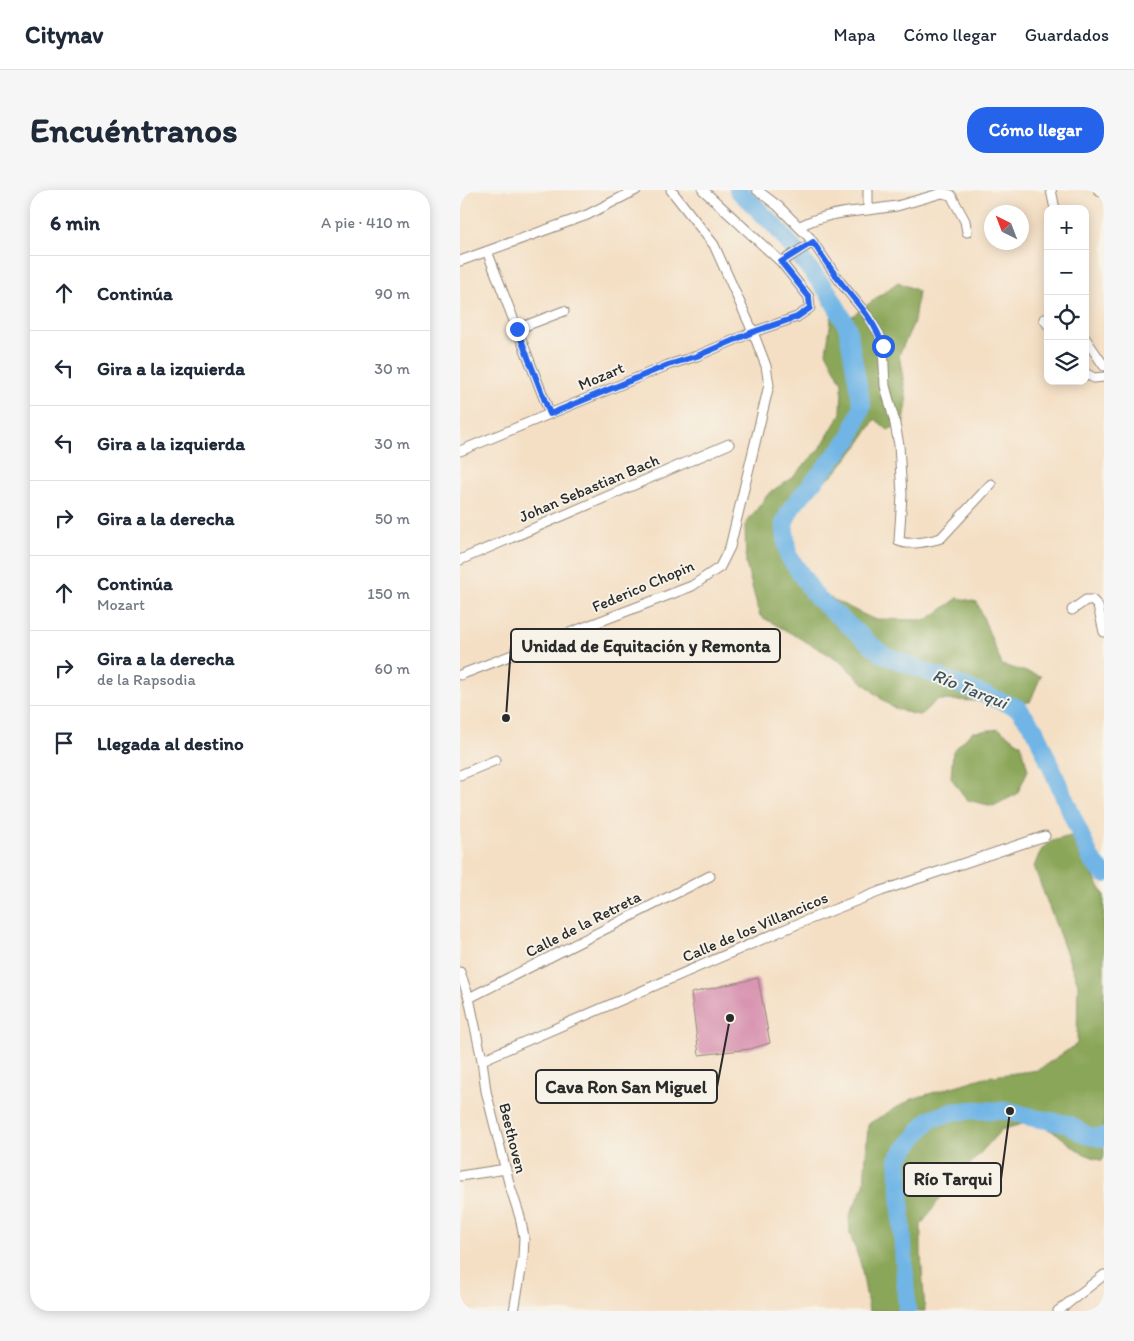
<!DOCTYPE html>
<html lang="es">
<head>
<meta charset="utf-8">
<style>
  body { margin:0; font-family:Itim,sans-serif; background:#f6f6f7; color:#1f2937 }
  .controls { position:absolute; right:15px; top:15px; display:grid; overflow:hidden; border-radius:10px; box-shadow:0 2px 12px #0003 }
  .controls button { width:45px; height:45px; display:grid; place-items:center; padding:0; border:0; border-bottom:1px solid #e0e1e3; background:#fff; color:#1f2937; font:25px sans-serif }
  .compass { position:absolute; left:524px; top:15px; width:45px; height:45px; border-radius:50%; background:#fff; box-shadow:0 2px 12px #0003; rotate:318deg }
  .stop { position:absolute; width:15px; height:15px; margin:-11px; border:4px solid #2563eb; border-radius:50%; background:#fff }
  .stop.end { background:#2563eb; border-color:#fff; box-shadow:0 1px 5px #0008 }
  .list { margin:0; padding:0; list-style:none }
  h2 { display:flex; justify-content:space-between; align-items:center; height:65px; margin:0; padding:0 20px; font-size:21px }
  h2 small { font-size:16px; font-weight:400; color:#747a83 }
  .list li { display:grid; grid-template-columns:32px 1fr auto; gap:15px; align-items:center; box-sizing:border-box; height:75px; padding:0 20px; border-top:1px solid #e0e1e3 }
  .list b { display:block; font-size:19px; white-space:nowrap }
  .list p { margin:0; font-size:16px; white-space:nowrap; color:#747a83 }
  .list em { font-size:16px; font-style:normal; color:#747a83 }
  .icon { flex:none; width:28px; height:28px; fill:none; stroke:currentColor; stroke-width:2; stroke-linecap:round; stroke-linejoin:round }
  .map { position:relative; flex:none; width:644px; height:1121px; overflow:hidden; border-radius:20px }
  header { display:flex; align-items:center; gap:30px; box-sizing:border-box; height:70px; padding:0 25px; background:#fff; border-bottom:1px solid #e0e1e3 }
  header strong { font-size:24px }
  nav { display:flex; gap:28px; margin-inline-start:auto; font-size:18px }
  .intro { display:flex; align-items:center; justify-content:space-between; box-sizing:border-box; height:120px; padding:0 30px }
  h1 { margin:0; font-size:35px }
  .button { padding:12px 22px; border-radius:20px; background:#2563eb; color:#fff; font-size:18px; font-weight:700 }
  main { display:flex; gap:30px; padding:0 30px }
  aside { flex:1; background:#fff; border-radius:20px; box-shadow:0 2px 12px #0003 }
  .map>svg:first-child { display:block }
</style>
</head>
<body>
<header>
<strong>Citynav</strong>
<nav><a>Mapa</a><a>Cómo llegar</a><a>Guardados</a></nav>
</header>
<div class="intro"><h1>Encuéntranos</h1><a class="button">Cómo llegar</a></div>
<main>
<aside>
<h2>6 min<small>A pie · 410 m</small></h2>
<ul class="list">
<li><svg class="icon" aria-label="ahead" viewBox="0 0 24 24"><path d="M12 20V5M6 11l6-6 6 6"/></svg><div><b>Continúa</b></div><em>90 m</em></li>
<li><svg class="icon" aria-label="left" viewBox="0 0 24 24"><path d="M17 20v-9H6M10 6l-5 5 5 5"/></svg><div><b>Gira a la izquierda</b></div><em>30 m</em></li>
<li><svg class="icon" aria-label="left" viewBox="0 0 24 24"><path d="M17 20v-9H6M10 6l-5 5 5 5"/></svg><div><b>Gira a la izquierda</b></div><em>30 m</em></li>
<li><svg class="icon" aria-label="right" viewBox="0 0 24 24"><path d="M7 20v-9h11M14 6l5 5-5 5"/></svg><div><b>Gira a la derecha</b></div><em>50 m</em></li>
<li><svg class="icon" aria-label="ahead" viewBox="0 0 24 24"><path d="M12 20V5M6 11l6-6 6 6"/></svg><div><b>Continúa</b><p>Mozart</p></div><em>150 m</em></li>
<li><svg class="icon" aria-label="right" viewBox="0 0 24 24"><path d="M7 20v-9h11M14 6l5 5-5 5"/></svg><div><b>Gira a la derecha</b><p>de la Rapsodia</p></div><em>60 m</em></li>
<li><svg class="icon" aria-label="arrive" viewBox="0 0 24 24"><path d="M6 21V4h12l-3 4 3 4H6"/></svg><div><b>Llegada al destino</b></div></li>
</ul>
</aside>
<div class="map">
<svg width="644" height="1121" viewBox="0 0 644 1121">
  <rect width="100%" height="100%" fill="#f7f3e8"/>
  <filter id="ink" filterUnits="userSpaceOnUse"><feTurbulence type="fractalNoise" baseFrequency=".02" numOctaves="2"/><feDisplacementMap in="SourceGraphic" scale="10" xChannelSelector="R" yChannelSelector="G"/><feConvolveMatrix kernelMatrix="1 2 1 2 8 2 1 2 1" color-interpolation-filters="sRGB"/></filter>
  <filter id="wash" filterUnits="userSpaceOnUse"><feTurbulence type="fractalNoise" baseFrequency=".0096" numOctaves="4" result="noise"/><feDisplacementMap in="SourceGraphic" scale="20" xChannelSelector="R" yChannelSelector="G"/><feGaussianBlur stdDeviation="1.12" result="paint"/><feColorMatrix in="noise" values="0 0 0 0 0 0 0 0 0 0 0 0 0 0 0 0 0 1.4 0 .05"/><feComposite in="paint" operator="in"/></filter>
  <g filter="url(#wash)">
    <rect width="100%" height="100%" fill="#f4dfc4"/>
    <path fill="#8aa659" stroke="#5a6842" d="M 438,92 L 458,101 L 454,132 L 439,165 L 447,212 L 444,232 L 428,240 L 415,229 L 399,254 L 372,286 L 331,313 L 317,346 L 327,374 L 349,403 L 370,408 L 413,429 L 467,430 L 498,408 L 517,412 L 542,475 L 581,486 L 570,512 L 477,510 L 460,525 L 452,524 L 432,517 L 419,507 L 377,469 L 300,426 L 286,374 L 285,335 L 309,303 L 333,287 L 361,257 L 381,223 L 382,193 L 366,162 L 372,124 L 380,124 L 387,130 Z
      M 539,539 L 561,554 L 568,580 L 557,604 L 533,616 L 507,610 L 491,588 L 493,561 L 512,542 Z
      M 611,646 L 644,705 L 644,967 L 642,971 L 620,962 L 596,943 L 572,931 L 541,940 L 481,1007 L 461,1035 L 461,1065 L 465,1121 L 409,1121 L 401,1075 L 390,1044 L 389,1026 L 404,996 L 408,934 L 452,909 L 525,887 L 578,880 L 617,854 L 618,794 L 574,677 C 583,653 585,652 611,646 Z"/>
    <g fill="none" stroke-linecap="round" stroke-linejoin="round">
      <path stroke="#6fb5e6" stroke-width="18" d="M 278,0 L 316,37 L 368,102 L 387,136 L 402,216 L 390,248 L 332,317 L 324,333 L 328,365 L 357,408 L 422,464 L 558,518 L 575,540 L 631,669 L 644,684
        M 447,1121 L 438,968 L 469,930 L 492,922 L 515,920 L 550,921 L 574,928 L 608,934 L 626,945 L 640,948 L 644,946"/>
    </g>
    <g id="blocks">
      <path fill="#d58bac" d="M 298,788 L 310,853 L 290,859 L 239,865 L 231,803 Z"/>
    </g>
  </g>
  <g filter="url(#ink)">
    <use href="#blocks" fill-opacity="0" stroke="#908578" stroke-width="1"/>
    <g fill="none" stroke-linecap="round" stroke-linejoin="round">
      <g stroke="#908578" stroke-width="11">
        <path id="street" d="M 243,0 L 321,72 L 353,52
          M 297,0 L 318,16 L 350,48 L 381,93 L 408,126 L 419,144 L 423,156 L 425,196 L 434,229 L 439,255 L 442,305 L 439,351 C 447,356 472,351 481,348 L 531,294
          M 591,0 L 595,19
          M 408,20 L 437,16 L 482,3 L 491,5 L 505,31 L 507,42
          M 340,36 C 362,25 384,22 408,20 L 408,0
          M 27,61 L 90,224
          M 0,71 L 127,25 L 176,0
          M 584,129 L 588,135
          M 57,139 L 104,121
          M 625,148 L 644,176
          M 625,183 L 634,188 L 644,187
          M 0,261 L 208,175 L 237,166 L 293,142 L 337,127 L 350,118 L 349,107 L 321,72
          M 0,370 L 269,254
          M 612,420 L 626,410 L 632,410 L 638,416 L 644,442
          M 0,485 L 232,396 L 260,377 L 270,357 L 309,195 L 306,176 L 293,142 L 254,55 L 211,0
          M 0,585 L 36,570
          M 0,782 L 9,808 L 22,870 L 26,901 L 49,993 L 60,1027 L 64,1047 L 63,1068 L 54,1121
          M 9,808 L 250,686
          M 22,870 L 335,735 L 421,701 L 585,646
          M 0,986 L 46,979
          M 598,1121 L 644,1085"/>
      </g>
      <g stroke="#908578" stroke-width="14">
        <path id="secondary" d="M 640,0 L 644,0"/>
      </g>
      <use href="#street" stroke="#fff" stroke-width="9"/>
      <use href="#secondary" stroke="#fce5cf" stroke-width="12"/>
    </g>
  </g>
  <g fill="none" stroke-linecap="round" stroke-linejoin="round" filter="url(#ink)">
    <path stroke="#2563eb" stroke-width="6" d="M 57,139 L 90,224 L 208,175 L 237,166 L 293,142 L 337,127 L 350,118 L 349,107 L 321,72 L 353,52 C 362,66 372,81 382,94 C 398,114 415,131 423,156"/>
  </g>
  <g text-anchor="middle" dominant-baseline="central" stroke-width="4" stroke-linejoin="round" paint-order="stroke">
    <g font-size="16" fill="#2b2b2b" stroke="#f7f3e8">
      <text transform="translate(141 186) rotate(-23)">Mozart</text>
      <text transform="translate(129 298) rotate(-23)">Johan Sebastian Bach</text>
      <text transform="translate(183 396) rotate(-23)">Federico Chopin</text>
      <text transform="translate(123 734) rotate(-27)">Calle de la Retreta</text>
      <text transform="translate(295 737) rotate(-23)">Calle de los Villancicos</text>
      <text transform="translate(53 948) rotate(76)">Beethoven</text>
    </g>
    <g font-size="18" font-style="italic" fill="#3f5463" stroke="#f7f3e8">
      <text transform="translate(510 499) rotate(22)">Río Tarqui</text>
    </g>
  </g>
  <path fill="none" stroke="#2b2b2b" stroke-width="2" d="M46 528L51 455M270 828L257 897M550 921L541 989"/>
  <g fill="#2b2b2b" stroke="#f7f3e8" stroke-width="2">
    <circle cx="46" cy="528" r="5"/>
    <circle cx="270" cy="828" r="5"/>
    <circle cx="550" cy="921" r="5"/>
  </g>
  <g fill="#f7f3e8" stroke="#2b2b2b" stroke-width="2">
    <rect x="51" y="439" width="269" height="33" rx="5"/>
    <rect x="76" y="880" width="181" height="33" rx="5"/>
    <rect x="444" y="973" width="97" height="33" rx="5"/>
  </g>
  <g font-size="18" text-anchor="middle" font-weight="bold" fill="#2b2b2b">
    <text x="186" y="462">Unidad de Equitación y Remonta</text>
    <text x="166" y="903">Cava Ron San Miguel</text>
    <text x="493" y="995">Río Tarqui</text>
  </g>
</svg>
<div class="controls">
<button>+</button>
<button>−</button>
<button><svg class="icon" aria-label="locate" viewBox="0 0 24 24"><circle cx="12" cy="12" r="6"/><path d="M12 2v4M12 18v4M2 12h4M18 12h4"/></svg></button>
<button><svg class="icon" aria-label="layers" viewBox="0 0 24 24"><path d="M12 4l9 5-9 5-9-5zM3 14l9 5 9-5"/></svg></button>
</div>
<svg class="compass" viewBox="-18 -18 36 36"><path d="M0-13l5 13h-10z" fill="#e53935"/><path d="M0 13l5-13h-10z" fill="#747a83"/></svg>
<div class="stop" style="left:423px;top:156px"></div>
<div class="stop end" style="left:57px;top:139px"></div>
</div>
</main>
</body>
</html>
